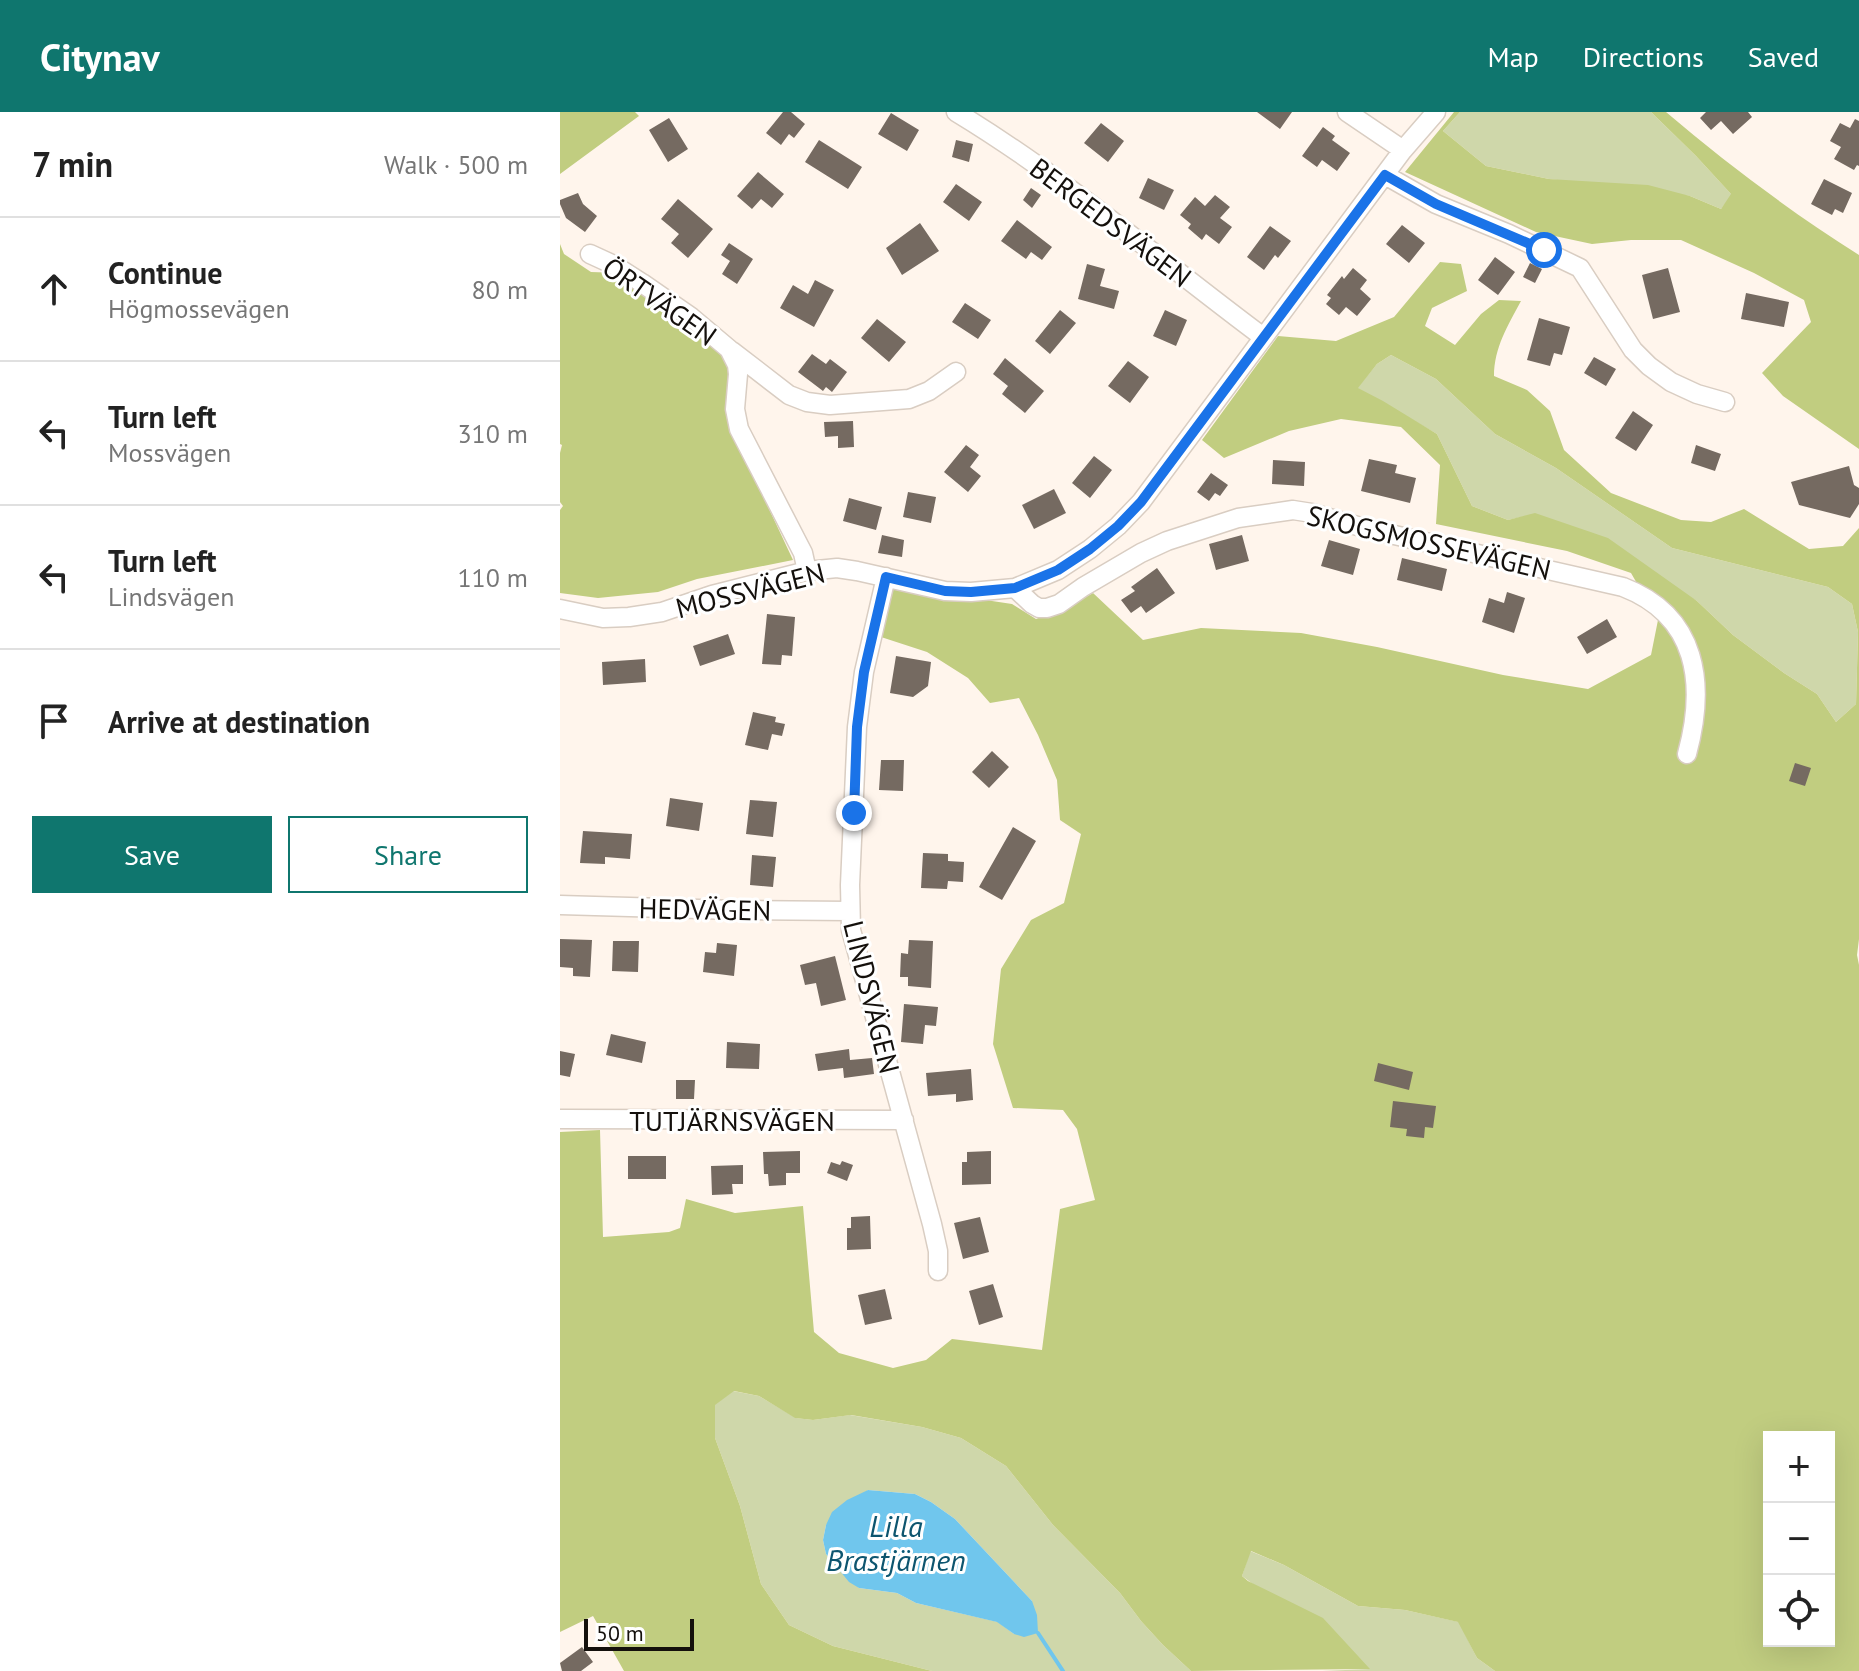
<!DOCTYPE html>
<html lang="en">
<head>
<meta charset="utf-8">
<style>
  body { margin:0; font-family:"PT Sans",sans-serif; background:#f6f6f6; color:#222 }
  .controls { position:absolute; right:24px; bottom:24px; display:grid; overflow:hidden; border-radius:0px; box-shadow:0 8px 32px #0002 }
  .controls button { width:72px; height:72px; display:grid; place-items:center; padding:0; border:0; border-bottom:2px solid #e0e0e0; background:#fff; color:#222; font:40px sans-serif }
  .scale { position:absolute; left:24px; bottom:20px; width:110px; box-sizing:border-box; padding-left:8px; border:4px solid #14100c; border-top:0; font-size:22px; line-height:28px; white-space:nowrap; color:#14100c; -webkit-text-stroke:6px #fff; paint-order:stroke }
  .stop { position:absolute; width:24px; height:24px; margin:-18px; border:6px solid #1a73e8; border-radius:50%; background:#fff }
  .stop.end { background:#1a73e8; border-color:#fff; box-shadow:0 2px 8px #0008 }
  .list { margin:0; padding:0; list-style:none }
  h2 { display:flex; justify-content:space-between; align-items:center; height:104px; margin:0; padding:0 32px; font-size:34px }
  h2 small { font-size:26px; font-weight:400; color:#767676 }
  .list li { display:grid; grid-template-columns:52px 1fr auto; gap:24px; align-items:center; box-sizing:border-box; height:144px; padding:0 32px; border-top:2px solid #e0e0e0 }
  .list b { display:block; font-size:30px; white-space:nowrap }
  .list p { margin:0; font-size:26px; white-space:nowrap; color:#767676 }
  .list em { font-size:26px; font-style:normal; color:#767676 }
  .actions { display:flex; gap:16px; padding:24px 32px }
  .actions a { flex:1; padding:18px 0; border:2px solid #0f766e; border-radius:0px; text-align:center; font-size:28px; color:#0f766e }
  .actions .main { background:#0f766e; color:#fff }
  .icon { flex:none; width:44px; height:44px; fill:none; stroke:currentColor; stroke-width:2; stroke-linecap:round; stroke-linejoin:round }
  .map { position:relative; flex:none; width:1299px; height:1559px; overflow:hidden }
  header { display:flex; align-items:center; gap:48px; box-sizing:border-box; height:112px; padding:0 40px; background:#0f766e; color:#fff }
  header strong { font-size:38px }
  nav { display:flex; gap:44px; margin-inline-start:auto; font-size:28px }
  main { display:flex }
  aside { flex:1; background:#fff }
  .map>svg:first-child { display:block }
</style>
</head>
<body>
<header>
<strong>Citynav</strong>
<nav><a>Map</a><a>Directions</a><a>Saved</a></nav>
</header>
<main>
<aside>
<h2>7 min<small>Walk · 500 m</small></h2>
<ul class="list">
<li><svg class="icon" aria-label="ahead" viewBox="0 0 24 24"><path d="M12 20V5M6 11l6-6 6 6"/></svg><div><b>Continue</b><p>Högmossevägen</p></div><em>80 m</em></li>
<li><svg class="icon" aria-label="left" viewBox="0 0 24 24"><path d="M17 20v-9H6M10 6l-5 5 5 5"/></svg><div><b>Turn left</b><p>Mossvägen</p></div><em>310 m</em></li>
<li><svg class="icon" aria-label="left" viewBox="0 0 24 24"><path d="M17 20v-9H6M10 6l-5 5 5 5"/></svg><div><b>Turn left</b><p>Lindsvägen</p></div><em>110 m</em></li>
<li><svg class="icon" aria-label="arrive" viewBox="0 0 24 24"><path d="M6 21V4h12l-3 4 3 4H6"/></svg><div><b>Arrive at destination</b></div></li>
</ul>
<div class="actions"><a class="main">Save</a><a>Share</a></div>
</aside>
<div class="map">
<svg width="1299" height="1559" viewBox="0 0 1299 1559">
  <rect width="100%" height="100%" fill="#fff5ec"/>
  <path fill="#cfd7aa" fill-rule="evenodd" d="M 900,0 L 1091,0 L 1136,44 L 1172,83 L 1161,97 L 1130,84 L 989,67 L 926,54 L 883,19 Z
    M 831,243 L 876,267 L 935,322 L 996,356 L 1112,436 L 1268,475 L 1292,492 L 1298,520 L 1296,592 L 1276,610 L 1257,582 L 1224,561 L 1173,523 L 1137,489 L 975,402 L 948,408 L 912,394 L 877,322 L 797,276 L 817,252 Z
    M 173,1279 L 199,1284 L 236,1306 L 253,1308 L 290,1303 L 362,1315 L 401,1326 L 446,1354 L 493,1413 L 560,1481 L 581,1509 L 603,1533 L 631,1559 L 372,1559 L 273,1534 L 229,1513 L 201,1472 L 180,1394 L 155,1326 L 154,1293 ZM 308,1378 L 355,1382 L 371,1390 L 395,1407 L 472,1489 L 454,1522 L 438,1510 L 356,1491 L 337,1481 L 299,1476 L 266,1442 L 263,1428 L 266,1413 Z
    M 690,1439 L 724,1453 L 798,1494 L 845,1498 L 899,1510 L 917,1546 L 935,1559 L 762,1559 L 809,1557 L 682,1464 Z"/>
  <path fill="#c1cd80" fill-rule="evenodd" d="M 0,0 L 75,0 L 79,4 L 0,62 Z
    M 894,0 L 900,0 L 883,19 L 926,54 L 989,67 L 1088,73 L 1130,84 L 1161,97 L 1171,82 L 1136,44 L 1091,0 L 1106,0 C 1167,52 1231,100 1299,143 L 1299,337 L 1223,284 L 1202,261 L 1251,210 L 1244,188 L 1194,161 L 1121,128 L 1071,128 L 1032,132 L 976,120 L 845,60 Z
    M 0,132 L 4,142 L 31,160 L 60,161 L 135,213 L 163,242 L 170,261 L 180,335 L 233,448 L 137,467 L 98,480 L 38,486 L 0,481 L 0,398 L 3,394 L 0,390 L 0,341 L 2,333 L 0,332 Z
    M 880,150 L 901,152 L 907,179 L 872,196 L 865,214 L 895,233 L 921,202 L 939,188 L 961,189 C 948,213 934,236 934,264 L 967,278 L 990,299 L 1004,338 L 1051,381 L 1121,408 L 1151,410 L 1184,397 L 1249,437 L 1283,434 L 1299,416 L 1299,827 L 1297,843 L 1299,853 L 1299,1559 L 935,1559 L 917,1546 L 898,1510 L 845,1498 L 798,1494 L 724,1453 L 691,1439 L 682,1464 L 688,1469 L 763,1506 L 810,1557 L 631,1559 L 603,1533 L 581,1509 L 560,1481 L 493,1413 L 446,1354 L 401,1326 L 362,1315 L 291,1303 L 253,1308 L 235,1306 L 199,1284 L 174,1279 L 155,1293 L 155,1326 L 180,1394 L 201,1472 L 229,1513 L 273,1534 L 372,1559 L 64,1559 L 33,1504 L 0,1520 L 0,1020 L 40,1018 L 43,1125 L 109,1120 L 120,1116 L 126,1087 L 175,1101 L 243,1094 L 254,1220 L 279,1241 L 333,1256 L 366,1248 L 392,1227 L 482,1238 L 500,1097 L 535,1088 L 517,1017 L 503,998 L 453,996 L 433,932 L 441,857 L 471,808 L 504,791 L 521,722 L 500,708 L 497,668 L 478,623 L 459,586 L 430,591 L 408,566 L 367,540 L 321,525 L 332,474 L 452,492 L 476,507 L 508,495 L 533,481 L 583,528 L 641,516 L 741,521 L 817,535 L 943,563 L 1028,577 L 1091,543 L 1098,508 L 1071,461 L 1007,439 L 876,412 L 880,353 L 841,315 L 781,307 L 729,319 L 664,346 L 642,328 L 718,224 L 776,229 L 834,205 ZM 831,243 L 876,267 L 935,322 L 996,356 L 1112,436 L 1268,475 L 1292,492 L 1298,520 L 1296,592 L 1276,610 L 1257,582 L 1224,561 L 1173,523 L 1137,489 L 1048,426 L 975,401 L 948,408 L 912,394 L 877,322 L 823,289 L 798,276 L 817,252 ZM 1209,1325 L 1269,1325 L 1269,1529 L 1209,1529 Z"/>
  <path fill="#70c6ed" d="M 308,1378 L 355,1382 L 371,1390 L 395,1407 L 472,1489 L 477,1503 L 478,1521 L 464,1525 L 454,1522 L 437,1510 L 356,1491 L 337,1481 L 299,1476 L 289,1470 L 266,1442 L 263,1428 L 266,1413 L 272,1400 L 287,1388 Z"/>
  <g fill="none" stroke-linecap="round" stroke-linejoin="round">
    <path stroke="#70c6ed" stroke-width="4" d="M 478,1521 L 503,1559"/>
  </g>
  <path fill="#756a61" d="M 223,0 L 231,0 L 245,12 L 234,26 L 229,22 L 221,33 L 206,21 Z
    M 697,0 L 732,0 L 720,17 Z
    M 1146,0 L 1188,0 L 1192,5 L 1173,22 L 1161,9 L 1151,18 L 1140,6 Z
    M 331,1 L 359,18 L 347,39 L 318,22 Z
    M 109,6 L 128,37 L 108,50 L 89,18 Z
    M 1295,7 L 1299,9 L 1299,54 L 1297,53 L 1294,58 L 1274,47 L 1281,35 L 1270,29 L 1280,11 L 1290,16 Z
    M 541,11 L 564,29 L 548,50 L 524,31 Z
    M 763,15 L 775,24 L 772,28 L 790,41 L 777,59 L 762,48 L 757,55 L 742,44 Z
    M 259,28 L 302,55 L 288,77 L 245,50 Z
    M 396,28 L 413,32 L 409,50 L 392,45 Z
    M 198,60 L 224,82 L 212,96 L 201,87 L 192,97 L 177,84 Z
    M 588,66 L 614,78 L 604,98 L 579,86 Z
    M 1264,67 L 1292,81 L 1283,101 L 1275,97 L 1272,103 L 1251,92 Z
    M 396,72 L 422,90 L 409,109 L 383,90 Z
    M 471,76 L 481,83 L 472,96 L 463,88 Z
    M 18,81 L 23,92 L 37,104 L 25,120 L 6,106 L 0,92 L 0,88 Z
    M 655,83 L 670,95 L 660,106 L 672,115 L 659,132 L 646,122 L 642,128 L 628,116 L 631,112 L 620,103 L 635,85 L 645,94 Z
    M 118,87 L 153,117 L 128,146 L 111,131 L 119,122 L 101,107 Z
    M 457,108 L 492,135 L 482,148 L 471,140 L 466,147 L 441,129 Z
    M 360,111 L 379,139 L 342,163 L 326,136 Z
    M 842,113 L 865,131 L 849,151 L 826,132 Z
    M 710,114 L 731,129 L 718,146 L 715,143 L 704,158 L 687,145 Z
    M 169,131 L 193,147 L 177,172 L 162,162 L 170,149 L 161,143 Z
    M 935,145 L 955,160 L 938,183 L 918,168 Z
    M 970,151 L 982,157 L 975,171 L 963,165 Z
    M 527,152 L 545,157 L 540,174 L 559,179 L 554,197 L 518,187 Z
    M 793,156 L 807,168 L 800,177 L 811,187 L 797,204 L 786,195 L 779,203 L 766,192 L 771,186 L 767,183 L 782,164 L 784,167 Z
    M 1108,156 L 1120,200 L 1093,207 L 1082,163 Z
    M 255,168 L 274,178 L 254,215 L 220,196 L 233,173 L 248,182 Z
    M 1186,181 L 1229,190 L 1224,215 L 1181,207 Z
    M 405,191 L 431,208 L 418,227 L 392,210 Z
    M 500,198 L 516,211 L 490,242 L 475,229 Z
    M 605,198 L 627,208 L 616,234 L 593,224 Z
    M 979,206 L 1010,215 L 1002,243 L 994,241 L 990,254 L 967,248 Z
    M 317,207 L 346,230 L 329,250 L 301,226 Z
    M 252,242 L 266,252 L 270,247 L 287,260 L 272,280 L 266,275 L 263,279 L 238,260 Z
    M 1034,245 L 1056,257 L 1046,274 L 1024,261 Z
    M 445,246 L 484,279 L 465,301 L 442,282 L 448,274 L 433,262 Z
    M 568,249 L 589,265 L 570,291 L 548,274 Z
    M 1073,299 L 1093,313 L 1076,339 L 1055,326 Z
    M 293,309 L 294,335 L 278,336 L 278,324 L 265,325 L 264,310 Z
    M 406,333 L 419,343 L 410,355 L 421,364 L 408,380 L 384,360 Z
    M 1136,333 L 1161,342 L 1155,359 L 1131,351 Z
    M 534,344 L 552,358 L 530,386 L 512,371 Z
    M 809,347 L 837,353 L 835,361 L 856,366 L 850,391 L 801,379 Z
    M 713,348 L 745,350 L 744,374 L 712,372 Z
    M 1289,354 L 1294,373 L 1299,376 L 1299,392 L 1290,406 L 1239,393 L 1231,370 Z
    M 651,361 L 668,373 L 660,384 L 655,381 L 649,389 L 637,380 Z
    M 494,377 L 506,401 L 474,417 L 462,393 Z
    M 348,380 L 376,385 L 371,411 L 343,405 Z
    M 289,386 L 322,395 L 316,418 L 283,409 Z
    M 322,423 L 344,428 L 342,445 L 318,441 Z
    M 682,423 L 689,449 L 656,458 L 649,432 Z
    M 769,428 L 800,437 L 793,463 L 761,454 Z
    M 842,446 L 887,457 L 882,479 L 837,468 Z
    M 597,456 L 615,481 L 586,501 L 581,494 L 571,501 L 561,488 L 575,479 L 571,475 Z
    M 947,480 L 965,486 L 954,521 L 922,510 L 929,486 L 944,491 Z
    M 207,502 L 235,505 L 232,544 L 222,543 L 221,553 L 202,552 Z
    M 1047,507 L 1057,525 L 1027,542 L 1017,525 Z
    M 168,522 L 175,542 L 140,554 L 133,534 Z
    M 336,544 L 371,550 L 368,574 L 353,585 L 330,581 Z
    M 85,547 L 86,570 L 43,573 L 42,550 Z
    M 193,600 L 216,605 L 215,610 L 225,612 L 222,624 L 212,622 L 208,638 L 185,633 Z
    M 432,639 L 449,655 L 429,676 L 412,660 Z
    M 321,648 L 344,648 L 343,679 L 319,678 Z
    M 1235,651 L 1251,656 L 1245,674 L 1229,669 Z
    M 110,686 L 143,691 L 139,719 L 106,714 Z
    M 190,688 L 217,690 L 213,725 L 186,722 Z
    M 453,715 L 476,729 L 442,788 L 419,775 Z
    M 23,719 L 72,722 L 70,747 L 45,745 L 45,752 L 20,751 Z
    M 363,741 L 388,742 L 388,749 L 404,750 L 403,770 L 388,769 L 387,777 L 361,776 Z
    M 192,743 L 216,745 L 213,775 L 190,773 Z
    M 0,827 L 32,828 L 30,865 L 13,864 L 13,856 L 0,855 Z
    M 349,828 L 373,829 L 371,876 L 348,874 L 348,865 L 340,865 L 341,841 L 348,842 Z
    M 53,829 L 79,829 L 78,860 L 52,859 Z
    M 157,831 L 177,833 L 174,864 L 143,860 L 145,840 L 156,841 Z
    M 275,844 L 286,888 L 261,894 L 256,871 L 245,873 L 240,853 Z
    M 344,892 L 378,895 L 376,914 L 365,913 L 363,932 L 341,930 Z
    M 51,922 L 86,930 L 82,951 L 46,943 Z
    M 167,930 L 200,932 L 199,957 L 166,956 Z
    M 289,937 L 290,948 L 312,946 L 314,962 L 284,966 L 283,956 L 258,959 L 255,942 Z
    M 0,939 L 15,942 L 10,965 L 0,963 Z
    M 818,951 L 853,960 L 849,978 L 814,969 Z
    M 411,957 L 413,988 L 396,990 L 396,982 L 368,984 L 366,961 Z
    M 116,968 L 135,968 L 134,987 L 116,987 Z
    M 833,989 L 876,994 L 873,1016 L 865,1015 L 864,1026 L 846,1024 L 847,1017 L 830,1015 Z
    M 240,1039 L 240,1061 L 226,1061 L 226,1073 L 209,1074 L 208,1062 L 204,1062 L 203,1040 Z
    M 431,1039 L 431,1072 L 402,1073 L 402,1050 L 407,1050 L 407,1040 Z
    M 68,1044 L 106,1044 L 106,1067 L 68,1067 Z
    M 282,1049 L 293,1053 L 287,1069 L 267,1061 L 271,1050 L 280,1053 Z
    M 183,1053 L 183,1072 L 172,1072 L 173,1082 L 152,1083 L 151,1054 Z
    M 310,1104 L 311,1137 L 287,1138 L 287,1116 L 291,1116 L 291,1105 Z
    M 420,1105 L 429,1140 L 403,1147 L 394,1111 Z
    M 433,1172 L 443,1205 L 419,1213 L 409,1179 Z
    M 325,1177 L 332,1207 L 305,1213 L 298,1183 Z
    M 22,1535 L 33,1550 L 21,1559 L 2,1559 L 0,1551 Z"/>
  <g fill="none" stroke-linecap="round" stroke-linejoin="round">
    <g stroke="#d9cdc2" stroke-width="21">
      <path id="minor" d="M 396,0 C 505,66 601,149 703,225
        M 787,0 L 843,38
        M 825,63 L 876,92 L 949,122 L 1020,156 L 1073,238 L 1089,254 L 1111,270 L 1137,282 L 1165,290
        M 30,142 L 54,153 L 82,171 L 131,205 L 169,237 L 177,253 L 178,262 L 175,297 L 179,317 L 243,441 L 247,459
        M 172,239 L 229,283 L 247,290 L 270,293 L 349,287 L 369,279 L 396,260
        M 326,465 L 304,560 L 297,615 L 290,773 L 291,818 L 372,1112 L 378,1139 L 378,1159
        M 455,476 L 472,492 L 479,496 L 487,496 L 499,492 L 523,475 L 581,441 L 607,429 L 678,406 L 733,398 L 752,401 L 808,417 L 1063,475 C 1138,504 1146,572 1127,642
        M 0,497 L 43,506 L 69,505 L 102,500 L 152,483 L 247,459 L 277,456 L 297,459 L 385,479 L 411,480 L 455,476 L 498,458 L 530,437 L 558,414 L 581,390 L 843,38 L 876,0
        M 0,793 L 174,798 L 290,799
        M 0,1007 L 344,1008"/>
    </g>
    <use href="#minor" stroke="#fff" stroke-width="18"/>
  </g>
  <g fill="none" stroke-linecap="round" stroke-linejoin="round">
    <path stroke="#1a73e8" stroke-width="10" d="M 294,701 L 297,615 L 304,560 L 326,465 L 385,479 L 411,480 L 455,476 L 498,458 L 530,437 L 558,414 L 581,390 L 825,63 L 876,92 L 984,138"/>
  </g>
  <g text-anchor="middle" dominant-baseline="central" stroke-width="6" stroke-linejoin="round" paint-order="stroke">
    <g font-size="28" fill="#14100c" stroke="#fff">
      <text transform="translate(551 110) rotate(37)">BERGEDSVÄGEN</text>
      <text transform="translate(100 189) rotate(35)">ÖRTVÄGEN</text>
      <text transform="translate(869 430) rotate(13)">SKOGSMOSSEVÄGEN</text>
      <text transform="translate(190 478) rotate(-14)">MOSSVÄGEN</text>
      <text transform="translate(145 797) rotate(1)">HEDVÄGEN</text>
      <text transform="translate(312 885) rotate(76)">LINDSVÄGEN</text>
      <text x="172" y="1008">TUTJÄRNSVÄGEN</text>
    </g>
    <g font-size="30" font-style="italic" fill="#0d556f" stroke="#fff">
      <text x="336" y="1413">Lilla<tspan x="336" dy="34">Brastjärnen</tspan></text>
    </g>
  </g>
</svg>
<div class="controls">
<button>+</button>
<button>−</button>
<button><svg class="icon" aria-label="locate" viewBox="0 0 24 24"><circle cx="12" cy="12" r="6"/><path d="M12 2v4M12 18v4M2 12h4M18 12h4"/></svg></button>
</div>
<div class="scale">50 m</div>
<div class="stop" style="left:984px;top:138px"></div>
<div class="stop end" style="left:294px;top:701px"></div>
</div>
</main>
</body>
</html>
